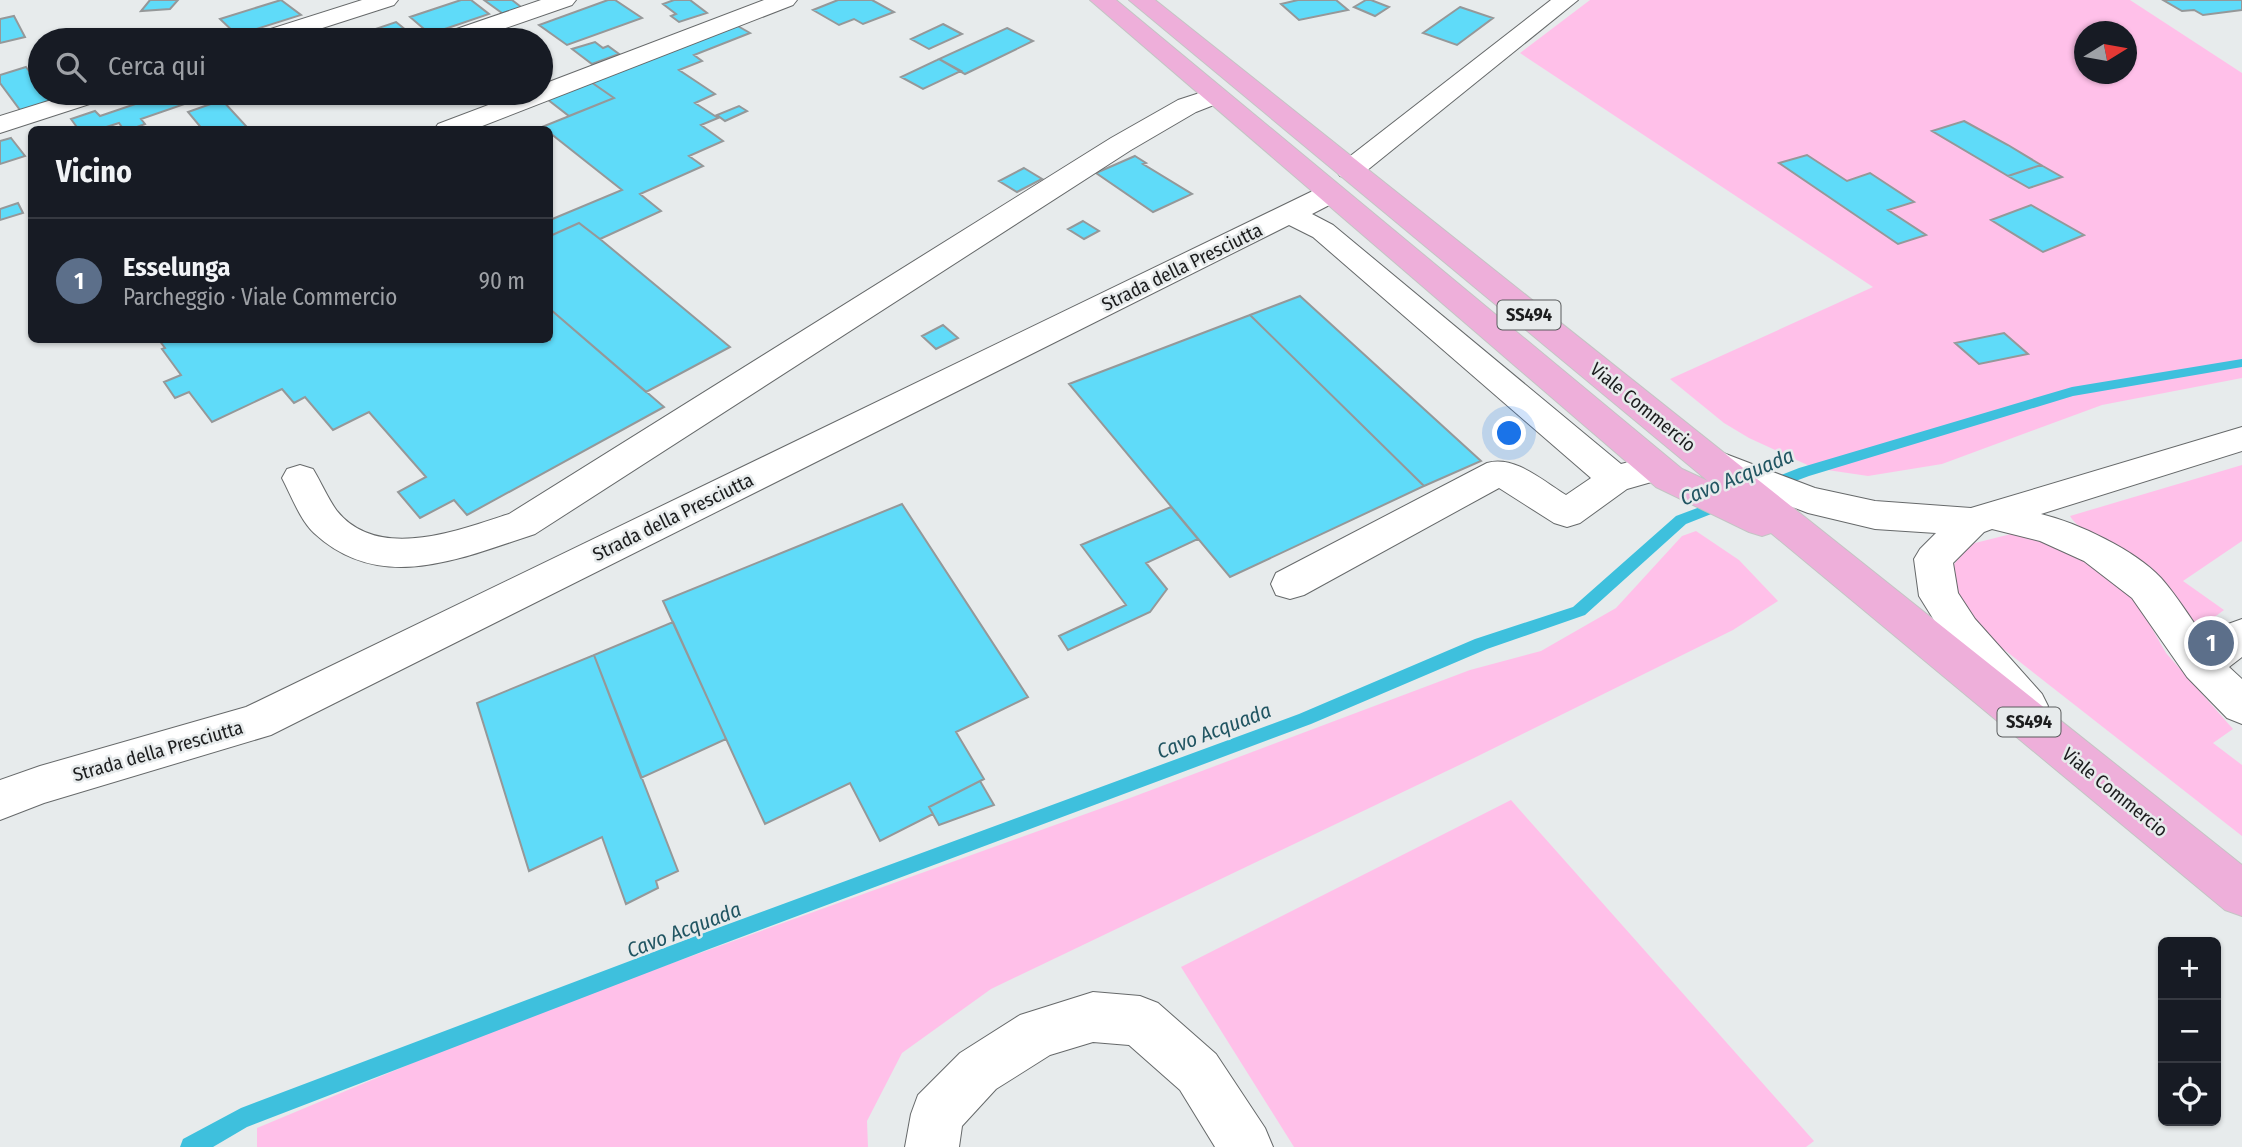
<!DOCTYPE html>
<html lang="it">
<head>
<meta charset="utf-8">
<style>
  body { margin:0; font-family:"Fira Sans Condensed",sans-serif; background:#20242c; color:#f1f3f6 }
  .controls { position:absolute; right:21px; bottom:21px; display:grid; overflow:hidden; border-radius:10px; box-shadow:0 2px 5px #0004 }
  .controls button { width:63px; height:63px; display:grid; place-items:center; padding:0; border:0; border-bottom:2px solid #363941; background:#171b24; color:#f1f3f6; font:35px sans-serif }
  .compass { position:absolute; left:2074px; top:21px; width:63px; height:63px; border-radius:50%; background:#171b24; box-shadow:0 2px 5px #0004; rotate:79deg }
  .you { position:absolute; left:1510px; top:434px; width:24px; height:24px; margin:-18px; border:5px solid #fff; border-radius:50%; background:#1a73e8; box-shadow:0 0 0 10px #1a73e833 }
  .badge { display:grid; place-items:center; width:46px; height:46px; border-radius:50%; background:#8c9099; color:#fff; font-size:23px; font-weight:700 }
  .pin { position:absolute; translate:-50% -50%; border:4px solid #fff; box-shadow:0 2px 7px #0006 }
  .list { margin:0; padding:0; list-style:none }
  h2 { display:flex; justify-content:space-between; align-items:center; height:91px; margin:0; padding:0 28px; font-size:30px }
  h2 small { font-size:23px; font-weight:400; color:#9ea1a6 }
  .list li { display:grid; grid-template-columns:46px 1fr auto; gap:21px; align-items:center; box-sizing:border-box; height:126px; padding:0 28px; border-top:2px solid #363941 }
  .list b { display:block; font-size:26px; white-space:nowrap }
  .list p { margin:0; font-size:23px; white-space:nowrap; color:#9ea1a6 }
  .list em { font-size:23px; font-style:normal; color:#9ea1a6 }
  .icon { flex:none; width:38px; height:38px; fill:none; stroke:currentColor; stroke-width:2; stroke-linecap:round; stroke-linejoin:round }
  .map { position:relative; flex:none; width:2242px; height:1147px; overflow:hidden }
  .search { position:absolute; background:#171b24; box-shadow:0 2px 5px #0004; left:28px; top:28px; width:525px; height:77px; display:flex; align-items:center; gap:18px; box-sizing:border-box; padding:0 24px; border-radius:38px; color:#9ea1a6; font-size:26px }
  .panel { position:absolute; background:#171b24; box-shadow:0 2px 5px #0004; left:28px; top:126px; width:525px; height:217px; border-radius:10px }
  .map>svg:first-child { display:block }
</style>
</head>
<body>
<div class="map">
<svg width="2242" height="1147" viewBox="0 0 2242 1147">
  <rect width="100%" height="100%" fill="#e7ebec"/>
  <path fill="#ffc0e9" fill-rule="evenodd" d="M 1590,0 L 2130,0 L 2242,73 L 2242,378 L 2102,405 L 1942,464 L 1868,476 L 1814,468 L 1749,438 L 1724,423 L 1670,379 L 1873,287 L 1520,53 ZM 2084,32 L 2126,32 L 2126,74 L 2084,74 Z
    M 2242,465 L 2242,541 L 2183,581 L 2224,610 L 2193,633 C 2168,600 2146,565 2110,542 C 2096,533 2079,531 2070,516 Z
    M 1696,531 L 1739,560 L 1778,601 L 1733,630 L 1474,758 L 991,989 L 902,1053 L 867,1121 L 868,1147 L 257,1147 L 257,1128 L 525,1016 L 1130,798 L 1470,670 L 1541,651 L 1616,608 L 1682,536 Z
    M 2011,534 L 2052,539 L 2101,567 L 2135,599 L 2166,653 L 2233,729 L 2213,743 L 2242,765 L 2242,836 L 1988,637 L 1961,601 L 1950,569 L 1971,544 Z
    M 1511,800 L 1814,1141 L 1806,1147 L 1294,1147 L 1181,967 Z"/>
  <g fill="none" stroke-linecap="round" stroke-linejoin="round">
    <path fill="#3ec0dd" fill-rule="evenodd" d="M 2242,359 L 2242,367 L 2073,396 L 1809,476 L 1771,490 L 1764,485 L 1766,481 L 1799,468 L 2072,387 Z
      M 1724,498 L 1729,499 L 1731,503 L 1729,507 L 1686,524 L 1585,615 L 1487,649 L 1311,724 L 704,951 L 247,1127 L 213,1147 L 180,1147 L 183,1139 L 241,1108 L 704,933 L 1299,714 L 1475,639 L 1573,607 L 1676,516 Z"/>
  </g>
  <path fill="#5fdbf9" stroke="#959899" stroke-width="2" d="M 150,0 L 178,0 L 170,9 L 141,11 Z
    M 281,0 L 301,15 L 237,35 L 220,19 Z
    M 461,0 L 471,0 L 489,14 L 430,34 L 410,17 Z
    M 484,0 L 512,0 L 525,10 L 506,16 Z
    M 608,0 L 615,0 L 642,18 L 567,45 L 539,25 Z
    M 674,0 L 690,0 L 707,13 L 679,22 L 671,16 L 676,14 L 663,4 Z
    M 838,0 L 872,0 L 894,12 L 863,24 L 854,19 L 839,25 L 813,10 Z
    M 1298,0 L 1336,0 L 1348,10 L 1299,20 L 1281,4 Z
    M 1366,0 L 1371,0 L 1389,7 L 1375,16 L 1354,7 Z
    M 2163,0 L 2242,0 L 2242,10 L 2203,15 L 2194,10 L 2182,11 Z
    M 1460,7 L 1493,18 L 1457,45 L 1423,33 Z
    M 14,16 L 25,37 L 0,43 L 0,19 Z
    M 396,22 L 417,39 L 346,39 Z
    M 943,24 L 962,34 L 929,49 L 911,39 Z
    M 736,25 L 750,33 L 694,55 L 702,61 L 679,70 L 715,94 L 695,103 L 718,118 L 701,125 L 723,141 L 689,156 L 703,166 L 640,194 L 661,211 L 600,239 L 579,223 L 550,236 L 550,220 L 622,190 L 550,133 L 550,130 L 542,127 L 614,98 L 591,82 Z
    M 1007,28 L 1033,41 L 965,74 L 939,59 Z
    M 595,42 L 603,48 L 608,46 L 619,54 L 592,64 L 572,49 Z
    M 939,59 L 961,71 L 923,89 L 901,77 Z
    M 26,67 L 40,85 L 40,93 L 46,93 L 55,104 L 23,114 L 0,83 L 0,75 Z
    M 591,82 L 614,98 L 569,116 L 547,99 Z
    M 153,93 L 200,93 L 205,97 L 141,119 L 145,124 L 129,130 L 124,130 L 119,123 L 97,130 L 79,130 L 71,119 L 95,111 L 100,116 L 156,97 Z
    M 222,100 L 246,126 L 235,130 L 203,130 L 188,112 Z
    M 739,106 L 747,111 L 725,121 L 717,115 Z
    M 1964,121 L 2008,145 L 2041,165 L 2008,176 L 1932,131 Z
    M 11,138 L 25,156 L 0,164 L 0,141 Z
    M 1807,155 L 1847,181 L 1870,173 L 1914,202 L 1888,210 L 1926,235 L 1898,244 L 1779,163 Z
    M 1135,156 L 1146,163 L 1143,164 L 1192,194 L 1153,212 L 1096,173 Z
    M 2041,165 L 2062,177 L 2029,188 L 2008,176 Z
    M 1024,168 L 1042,179 L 1017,192 L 999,181 Z
    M 18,203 L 23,213 L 0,220 L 0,209 Z
    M 2031,205 L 2084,235 L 2043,252 L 1991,220 Z
    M 1083,221 L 1099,231 L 1084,239 L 1068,229 Z
    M 579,223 L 600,239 L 730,347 L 646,392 L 550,309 L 550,236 Z
    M 1300,296 L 1413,399 L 1481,461 L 1424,486 L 1250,315 Z
    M 550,309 L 664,407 L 467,515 L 454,500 L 420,518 L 398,492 L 426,477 L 369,412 L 333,430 L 305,397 L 294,403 L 282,389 L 212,422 L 189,392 L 175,398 L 164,382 L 181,375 L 162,349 L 165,348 L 159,340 L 550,340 Z
    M 1250,315 L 1424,486 L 1230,577 L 1069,384 Z
    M 943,325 L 958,338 L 936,349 L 922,336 Z
    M 2004,333 L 2028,354 L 1979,364 L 1955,343 Z
    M 902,504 L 1028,697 L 956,732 L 984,779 L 929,807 L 933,814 L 880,841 L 850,783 L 765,824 L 663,601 Z
    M 1171,507 L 1198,539 L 1146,563 L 1167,589 L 1150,612 L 1068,650 L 1059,636 L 1126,605 L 1081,545 Z
    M 673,622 L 726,739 L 641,778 L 594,655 Z
    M 594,655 L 678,871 L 656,881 L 658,888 L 626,904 L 602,837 L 529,871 L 477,703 Z
    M 980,781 L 994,805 L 939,825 L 929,807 Z"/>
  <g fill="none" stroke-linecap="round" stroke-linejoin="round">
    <g stroke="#66696a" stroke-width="2">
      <path id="minor" d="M 362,0 L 398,0 L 394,5 L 285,40 L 249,40 L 252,35 Z
        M 541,0 L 576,0 L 572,5 L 471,40 L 436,40 L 439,35 Z
        M 764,0 L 797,0 L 793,5 L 472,130 L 434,130 L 438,124 L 520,93 L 541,93 L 541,85 Z
        M 1551,0 L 1578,0 L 1360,176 L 1350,178 L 1340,176 L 1336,170 L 1340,164 Z
        M 1215,88 L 1224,91 L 1228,96 L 1224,101 L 1196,112 L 1131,150 L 535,534 C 461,558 381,595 314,533 C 300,520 291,495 282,478 L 287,469 L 300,465 L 313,469 C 321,482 328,499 337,511 C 378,562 459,530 509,514 L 1111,138 L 1178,100 Z
        M 74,93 L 112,93 L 108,98 L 0,133 L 0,116 Z
        M 1331,184 L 1341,187 L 1345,193 L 1341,199 L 1312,214 L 1333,225 L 1621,464 L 1656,455 L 1669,459 L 1674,468 L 1669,477 L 1627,489 L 1580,523 L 1567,527 L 1554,523 L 1499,488 L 1304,595 L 1290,599 L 1276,595 L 1271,584 L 1276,573 L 1487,463 C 1515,455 1543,481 1566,495 L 1591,478 L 1313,237 L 1289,225 L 271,735 L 44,803 L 0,820 L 0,780 L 40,766 L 246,707 L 1321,187 Z
        M 2242,427 L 2242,451 L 2041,514 C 2078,523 2135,550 2161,578 C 2177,596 2191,619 2206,640 L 2228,624 L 2242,619 L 2242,657 L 2229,667 L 2242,679 L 2242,724 L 2227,718 L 2187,677 L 2132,598 L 2084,561 L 2040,541 L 1992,529 L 1984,532 L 1953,563 L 1958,593 L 1975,619 L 2042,694 L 2048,706 L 2042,718 L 2027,724 L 2012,718 L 1947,641 L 1919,596 L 1914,559 L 1920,549 L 1936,533 L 1875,529 L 1808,513 L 1697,470 L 1692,461 L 1697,452 L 1710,448 L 1815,488 L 1875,501 L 1971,508 Z
        M 1093,992 L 1140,996 L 1158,1003 L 1216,1054 L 1265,1128 L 1273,1147 L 1215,1147 L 1180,1090 L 1129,1045 L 1093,1042 L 1050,1055 L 996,1089 L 962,1126 L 959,1147 L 905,1147 L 911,1114 L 918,1095 L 960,1053 L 1020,1015 Z"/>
    </g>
    <g stroke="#c4c4c4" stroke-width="2">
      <path id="major" d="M 1090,0 L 1116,0 L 1682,469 L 1708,481 L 1129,0 L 1155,0 L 2242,865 L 2242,916 L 2225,910 L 1771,533 L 1762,536 L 1749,532 L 1656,487 Z"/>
    </g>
    <use href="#minor" fill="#fff" fill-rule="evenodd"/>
    <use href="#major" fill="#eeafda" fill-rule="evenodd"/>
  </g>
  <g text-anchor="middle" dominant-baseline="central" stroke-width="5" stroke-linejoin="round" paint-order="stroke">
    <g fill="#e7ebec" stroke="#595b5c" stroke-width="2">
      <rect x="1497.5" y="300.5" width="63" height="29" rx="5"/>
      <rect x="1997.5" y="707.5" width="63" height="29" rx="5"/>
    </g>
    <g font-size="18" font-weight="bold" fill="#1c1d1e">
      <text x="1529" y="315">SS494</text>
      <text x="2029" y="722">SS494</text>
    </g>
    <g font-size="19" fill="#1c1d1e" stroke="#e7ebec">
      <text transform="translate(1182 267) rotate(-26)">Strada della Presciutta</text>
      <text transform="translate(1643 407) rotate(39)">Viale Commercio</text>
      <text transform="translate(673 517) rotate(-26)">Strada della Presciutta</text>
      <text transform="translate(158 751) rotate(-16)">Strada della Presciutta</text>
      <text transform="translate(2115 792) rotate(39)">Viale Commercio</text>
    </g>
    <g font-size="21" font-style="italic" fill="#215562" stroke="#e7ebec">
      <text transform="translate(1737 477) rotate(-22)">Cavo Acquada</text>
      <text transform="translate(1214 731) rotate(-21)">Cavo Acquada</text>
      <text transform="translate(684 930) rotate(-21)">Cavo Acquada</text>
    </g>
  </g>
</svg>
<div class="controls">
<button>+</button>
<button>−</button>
<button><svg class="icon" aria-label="locate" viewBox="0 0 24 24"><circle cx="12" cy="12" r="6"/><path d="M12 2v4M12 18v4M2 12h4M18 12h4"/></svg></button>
</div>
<svg class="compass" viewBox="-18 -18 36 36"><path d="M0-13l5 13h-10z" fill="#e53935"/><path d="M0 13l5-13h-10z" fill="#9ea1a6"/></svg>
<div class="you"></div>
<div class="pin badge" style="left:2211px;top:643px;background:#5c6f8a">1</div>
<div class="search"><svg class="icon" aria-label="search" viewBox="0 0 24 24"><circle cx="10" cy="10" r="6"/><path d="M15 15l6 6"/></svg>Cerca qui</div>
<section class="panel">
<h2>Vicino<small></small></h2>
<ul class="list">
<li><span class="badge" style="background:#5c6f8a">1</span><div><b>Esselunga</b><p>Parcheggio · Viale Commercio</p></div><em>90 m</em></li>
</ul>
</section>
</div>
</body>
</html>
